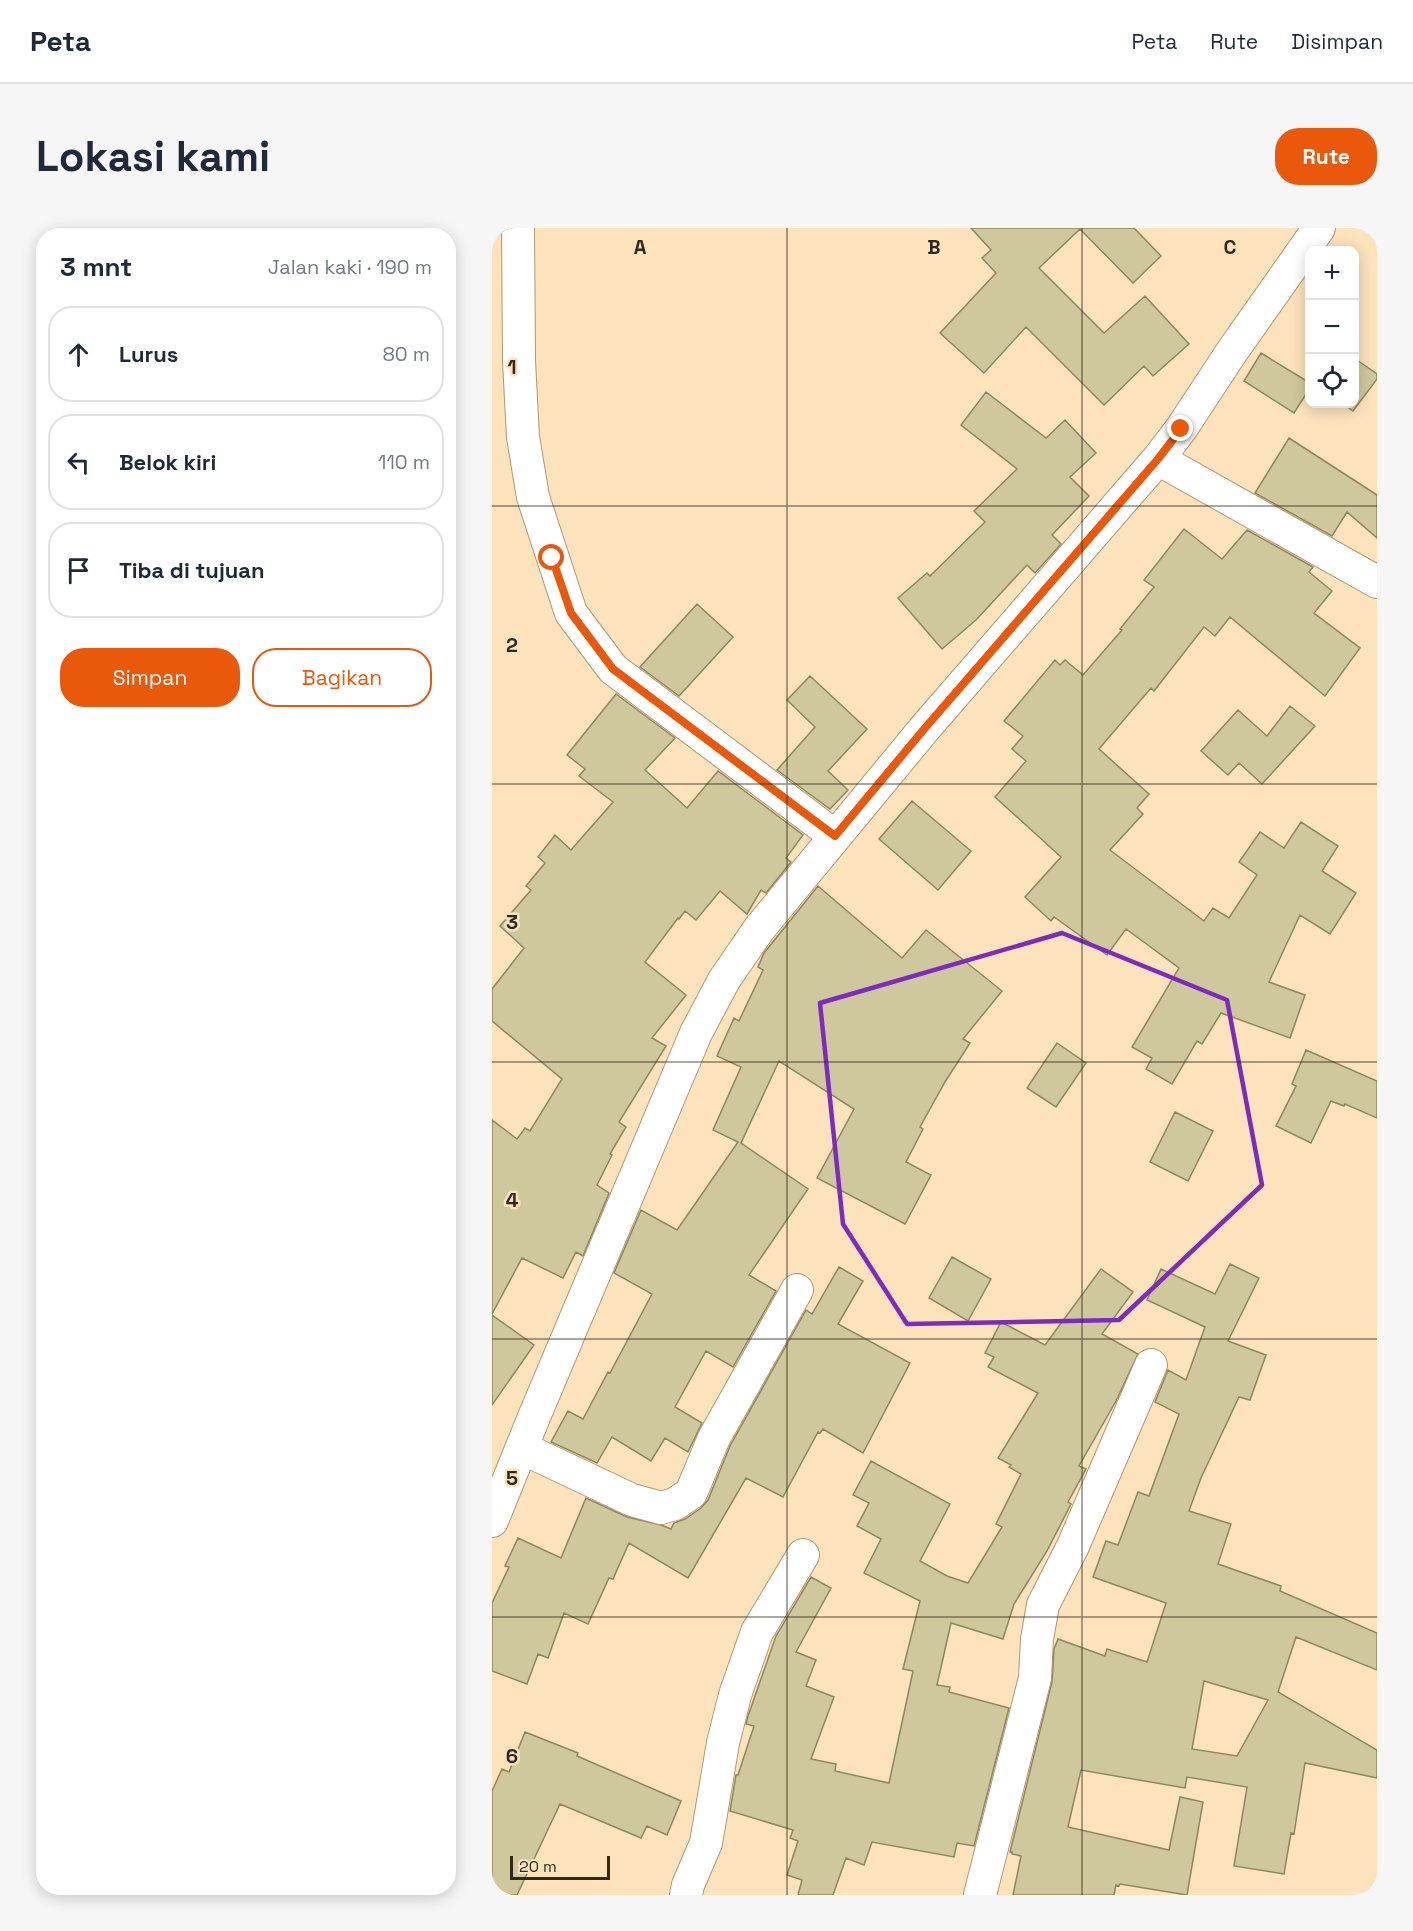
<!DOCTYPE html>
<html lang="id">
<head>
<meta charset="utf-8">
<style>
  body { margin:0; font-family:"Space Grotesk",sans-serif; background:#f6f6f7; color:#1f2937 }
  .controls { position:absolute; right:18px; top:18px; display:grid; overflow:hidden; border-radius:12px; box-shadow:0 3px 15px #0003 }
  .controls button { width:54px; height:54px; display:grid; place-items:center; padding:0; border:0; border-bottom:2px solid #e0e1e3; background:#fff; color:#1f2937; font:30px sans-serif }
  .scale { position:absolute; left:18px; bottom:15px; width:100px; box-sizing:border-box; padding-left:6px; border:3px solid #312819; border-top:0; font-size:16px; line-height:21px; white-space:nowrap; color:#312819; -webkit-text-stroke:4px #fce3bc; paint-order:stroke }
  .stop { position:absolute; width:18px; height:18px; margin:-14px; border:4px solid #ea580c; border-radius:50%; background:#fff }
  .stop.end { background:#ea580c; border-color:#fff; box-shadow:0 2px 6px #0008 }
  .list { margin:0; padding:0; list-style:none }
  h2 { display:flex; justify-content:space-between; align-items:center; height:78px; margin:0; padding:0 24px; font-size:26px }
  h2 small { font-size:20px; font-weight:400; color:#747a83 }
  .list li { display:grid; grid-template-columns:39px 1fr auto; gap:18px; align-items:center; box-sizing:border-box; height:96px; margin:0 12px 12px; padding:0 12px; border:2px solid #e0e1e3; border-radius:24px }
  .list b { display:block; font-size:22px; white-space:nowrap }
  .list em { font-size:20px; font-style:normal; color:#747a83 }
  .actions { display:flex; gap:12px; padding:18px 24px }
  .actions a { flex:1; padding:14px 0; border:2px solid #ea580c; border-radius:24px; text-align:center; font-size:21px; color:#ea580c }
  .actions .main { background:#ea580c; color:#fff }
  .icon { flex:none; width:33px; height:33px; fill:none; stroke:currentColor; stroke-width:2; stroke-linecap:round; stroke-linejoin:round }
  .map { position:relative; flex:none; width:885px; height:1667px; overflow:hidden; border-radius:24px }
  header { display:flex; align-items:center; gap:36px; box-sizing:border-box; height:84px; padding:0 30px; background:#fff; border-bottom:2px solid #e0e1e3 }
  header strong { font-size:28px }
  nav { display:flex; gap:33px; margin-inline-start:auto; font-size:21px }
  .intro { display:flex; align-items:center; justify-content:space-between; box-sizing:border-box; height:144px; padding:0 36px }
  h1 { margin:0; font-size:42px }
  .button { padding:15px 27px; border-radius:24px; background:#ea580c; color:#fff; font-size:21px; font-weight:700 }
  main { display:flex; gap:36px; padding:0 36px }
  aside { flex:1; background:#fff; border-radius:24px; box-shadow:0 3px 15px #0003 }
  .map>svg:first-child { display:block }
</style>
</head>
<body>
<header>
<strong>Peta</strong>
<nav><a>Peta</a><a>Rute</a><a>Disimpan</a></nav>
</header>
<div class="intro"><h1>Lokasi kami</h1><a class="button">Rute</a></div>
<main>
<aside>
<h2>3 mnt<small>Jalan kaki · 190 m</small></h2>
<ul class="list">
<li><svg class="icon" aria-label="ahead" viewBox="0 0 24 24"><path d="M12 20V5M6 11l6-6 6 6"/></svg><div><b>Lurus</b></div><em>80 m</em></li>
<li><svg class="icon" aria-label="left" viewBox="0 0 24 24"><path d="M17 20v-9H6M10 6l-5 5 5 5"/></svg><div><b>Belok kiri</b></div><em>110 m</em></li>
<li><svg class="icon" aria-label="arrive" viewBox="0 0 24 24"><path d="M6 21V4h12l-3 4 3 4H6"/></svg><div><b>Tiba di tujuan</b></div></li>
</ul>
<div class="actions"><a class="main">Simpan</a><a>Bagikan</a></div>
</aside>
<div class="map">
<svg width="885" height="1667" viewBox="0 0 885 1667">
  <rect width="100%" height="100%" fill="#fce3bc"/>
  <path fill="#cfc89d" stroke="#8e875e" stroke-width="1.5" fill-rule="evenodd" d="M 479,0 L 642,0 L 669,28 L 641,55 L 588,1 L 547,40 L 612,105 L 653,68 L 697,116 L 661,148 L 652,138 L 612,177 L 534,99 L 492,145 L 448,105 L 504,45 L 490,30 L 499,22 Z
    M 769,125 L 818,155 L 818,160 L 802,185 L 752,153 Z
    M 862,130 L 885,146 L 885,151 L 861,183 L 851,176 L 862,176 Z
    M 494,164 L 554,210 L 573,192 L 604,225 L 578,249 L 597,268 L 560,307 L 569,316 L 543,345 L 535,337 L 484,392 L 450,421 L 406,370 L 435,345 L 438,348 L 493,294 L 482,283 L 525,241 L 469,197 Z
    M 797,210 L 885,267 L 885,310 L 855,284 L 840,308 L 763,265 Z
    M 692,301 L 730,331 L 755,302 L 821,339 L 817,344 L 840,363 L 822,385 L 868,420 L 833,468 L 738,389 L 723,408 L 712,399 L 662,463 L 659,460 L 607,521 L 657,566 L 645,580 L 651,586 L 618,622 L 712,693 L 721,680 L 737,690 L 765,647 L 747,634 L 768,604 L 792,620 L 809,594 L 846,618 L 830,643 L 864,665 L 838,706 L 808,687 L 777,754 L 813,767 L 798,810 L 729,785 L 710,816 L 705,813 L 680,856 L 654,841 L 660,830 L 640,819 L 687,740 L 634,701 L 615,727 L 562,689 L 559,693 L 533,669 L 569,629 L 503,569 L 534,533 L 520,521 L 531,508 L 512,493 L 563,432 L 568,437 L 573,432 L 591,447 L 630,402 L 628,401 L 662,359 L 652,352 Z
    M 205,376 L 241,409 L 187,468 L 148,439 Z
    M 318,448 L 375,501 L 336,543 L 356,562 L 338,581 L 285,542 L 323,499 L 295,472 Z
    M 124,466 L 183,510 L 153,542 L 195,580 L 226,543 L 311,607 L 294,630 L 299,634 L 274,665 L 269,662 L 255,686 L 228,663 L 204,692 L 193,683 L 187,691 L 186,690 L 153,734 L 194,767 L 160,810 L 174,818 L 127,894 L 134,899 L 118,926 L 120,927 L 105,957 L 117,965 L 91,1028 L 84,1024 L 71,1050 L 30,1030 L 0,1086 L 0,892 L 25,911 L 33,900 L 38,903 L 70,851 L 0,793 L 0,761 L 32,720 L 8,698 L 39,662 L 34,658 L 53,635 L 46,629 L 63,607 L 79,622 L 121,574 L 87,548 L 93,541 L 75,527 Z
    M 798,478 L 823,498 L 770,556 L 747,535 L 736,547 L 709,523 L 746,482 L 775,508 Z
    M 420,573 L 479,623 L 446,662 L 387,611 Z
    M 326,658 L 410,730 L 434,702 L 510,763 L 471,811 L 478,815 L 453,854 L 428,899 L 431,901 L 414,934 L 439,947 L 413,996 L 325,950 L 362,881 L 287,833 L 249,915 L 316,961 L 257,1047 L 284,1063 L 241,1139 L 214,1123 L 183,1179 L 210,1195 L 196,1224 L 173,1210 L 159,1233 L 120,1209 L 105,1235 L 59,1214 L 76,1183 L 91,1191 L 116,1144 L 118,1145 L 160,1066 L 122,1045 L 149,982 L 185,1002 L 246,914 L 221,902 L 249,839 L 225,828 L 242,790 L 247,793 L 271,742 L 266,739 L 272,725 Z
    M 565,815 L 594,835 L 564,879 L 535,860 Z
    M 814,822 L 885,853 L 885,890 L 853,876 L 852,878 L 839,873 L 819,915 L 784,898 L 804,858 L 800,856 Z
    M 683,884 L 721,903 L 696,953 L 658,934 Z
    M 460,1029 L 499,1051 L 476,1093 L 437,1070 Z
    M 738,1036 L 767,1050 L 736,1113 L 774,1127 L 758,1172 L 747,1169 L 709,1250 L 697,1283 L 739,1296 L 726,1336 L 789,1358 L 788,1363 L 885,1405 L 885,1442 L 804,1409 L 786,1464 L 885,1522 L 885,1550 L 813,1535 L 802,1606 L 799,1605 L 792,1646 L 742,1638 L 755,1559 L 695,1549 L 693,1560 L 589,1542 L 576,1599 L 677,1622 L 688,1569 L 711,1574 L 695,1667 L 628,1656 L 627,1658 L 624,1657 L 622,1667 L 521,1667 L 529,1628 L 520,1626 L 520,1624 L 518,1624 L 560,1454 L 562,1421 L 566,1411 L 613,1428 L 615,1421 L 655,1434 L 674,1375 L 601,1349 L 614,1313 L 626,1317 L 646,1264 L 657,1268 L 687,1186 L 663,1174 L 676,1142 L 694,1152 L 713,1099 L 655,1072 L 669,1041 L 723,1066 ZM 712,1453 L 776,1472 L 745,1528 L 700,1521 Z
    M 347,1039 L 371,1053 L 346,1096 L 418,1135 L 371,1225 L 331,1201 L 328,1205 L 326,1204 L 291,1269 L 254,1250 L 196,1350 L 137,1315 L 121,1351 L 117,1350 L 96,1396 L 72,1385 L 56,1430 L 46,1426 L 35,1456 L 0,1443 L 0,1375 L 17,1339 L 13,1338 L 26,1310 L 69,1330 L 94,1270 L 135,1289 L 169,1297 L 179,1301 L 182,1295 L 193,1291 L 209,1280 L 216,1272 L 238,1218 L 314,1082 L 320,1086 Z
    M 609,1041 L 641,1064 L 610,1106 L 646,1126 L 624,1173 L 587,1238 L 594,1241 L 576,1274 L 579,1276 L 555,1323 L 522,1376 L 511,1411 L 459,1395 L 445,1457 L 458,1459 L 457,1464 L 517,1480 L 482,1618 L 465,1615 L 462,1629 L 380,1614 L 372,1637 L 354,1630 L 341,1667 L 306,1667 L 310,1652 L 295,1647 L 306,1613 L 298,1610 L 301,1602 L 238,1583 L 244,1547 L 246,1547 L 262,1498 L 254,1496 L 256,1488 L 284,1408 L 319,1349 L 339,1360 L 304,1424 L 324,1432 L 314,1458 L 342,1469 L 319,1531 L 344,1536 L 343,1543 L 397,1555 L 421,1443 L 411,1441 L 428,1373 L 372,1345 L 389,1311 L 365,1298 L 377,1275 L 361,1267 L 379,1233 L 458,1276 L 428,1333 L 455,1348 L 476,1355 L 510,1299 L 504,1296 L 529,1246 L 517,1239 L 519,1237 L 506,1230 L 546,1165 L 496,1139 L 502,1129 L 493,1125 L 509,1094 L 553,1117 Z
    M 0,1087 L 42,1117 L 0,1177 Z
    M 33,1504 L 86,1525 L 85,1528 L 189,1573 L 175,1607 L 155,1598 L 149,1610 L 68,1576 L 25,1667 L 0,1667 L 0,1563 L 10,1541 L 17,1544 Z"/>
  <g fill="none" stroke-linecap="round" stroke-linejoin="round">
    <g stroke="#af9873" stroke-width="34">
      <path id="minor" d="M 26,0 L 27,133 L 31,209 L 41,269 L 79,385 L 121,441 L 343,608
        M 666,231 L 689,201 L 741,122 L 827,0
        M 30,1220 L 140,1272 L 169,1280 L 183,1276 L 199,1265 L 222,1210 L 305,1062
        M 0,1293 L 42,1189 L 204,805 L 232,752 L 267,701 L 433,500 L 666,231 L 885,354
        M 194,1667 L 196,1657 L 214,1615 L 231,1515 L 243,1467 L 265,1404 L 311,1327
        M 488,1667 L 543,1450 L 545,1411 L 551,1377 L 581,1318 L 659,1137"/>
    </g>
    <use href="#minor" stroke="#fff" stroke-width="32"/>
  </g>
  <g fill="none" stroke-linecap="round" stroke-linejoin="round">
    <path stroke="#ea580c" stroke-width="8" d="M 60,330 L 79,385 L 121,441 L 343,608 L 433,500 L 666,231 L 689,201"/>
  </g>
  <path fill="none" stroke="#7b2cbf" stroke-width="4.5" stroke-linejoin="round" d="M 570,705 L 735,772 L 770,957 L 627,1092 L 415,1096 L 351,996 L 328,775 Z"/>
  <path fill="none" stroke="#312819" stroke-width="1.5" stroke-opacity="0.55" d="M 295,0 L 295,1667M 590,0 L 590,1667M 0,278 L 885,278M 0,556 L 885,556M 0,834 L 885,834M 0,1111 L 885,1111M 0,1389 L 885,1389"/>
  <g font-size="20" text-anchor="middle" font-weight="bold" fill="#312819" stroke="#fce3bc" stroke-width="5" stroke-linejoin="round" paint-order="stroke">
    <text x="148" y="26">A</text>
    <text x="442" y="26">B</text>
    <text x="738" y="26">C</text>
    <text x="20" y="146">1</text>
    <text x="20" y="424">2</text>
    <text x="20" y="701">3</text>
    <text x="20" y="979">4</text>
    <text x="20" y="1257">5</text>
    <text x="20" y="1535">6</text>
  </g>
</svg>
<div class="controls">
<button>+</button>
<button>−</button>
<button><svg class="icon" aria-label="locate" viewBox="0 0 24 24"><circle cx="12" cy="12" r="6"/><path d="M12 2v4M12 18v4M2 12h4M18 12h4"/></svg></button>
</div>
<div class="scale">20 m</div>
<div class="stop" style="left:60px;top:330px"></div>
<div class="stop end" style="left:689px;top:201px"></div>
</div>
</main>
</body>
</html>
